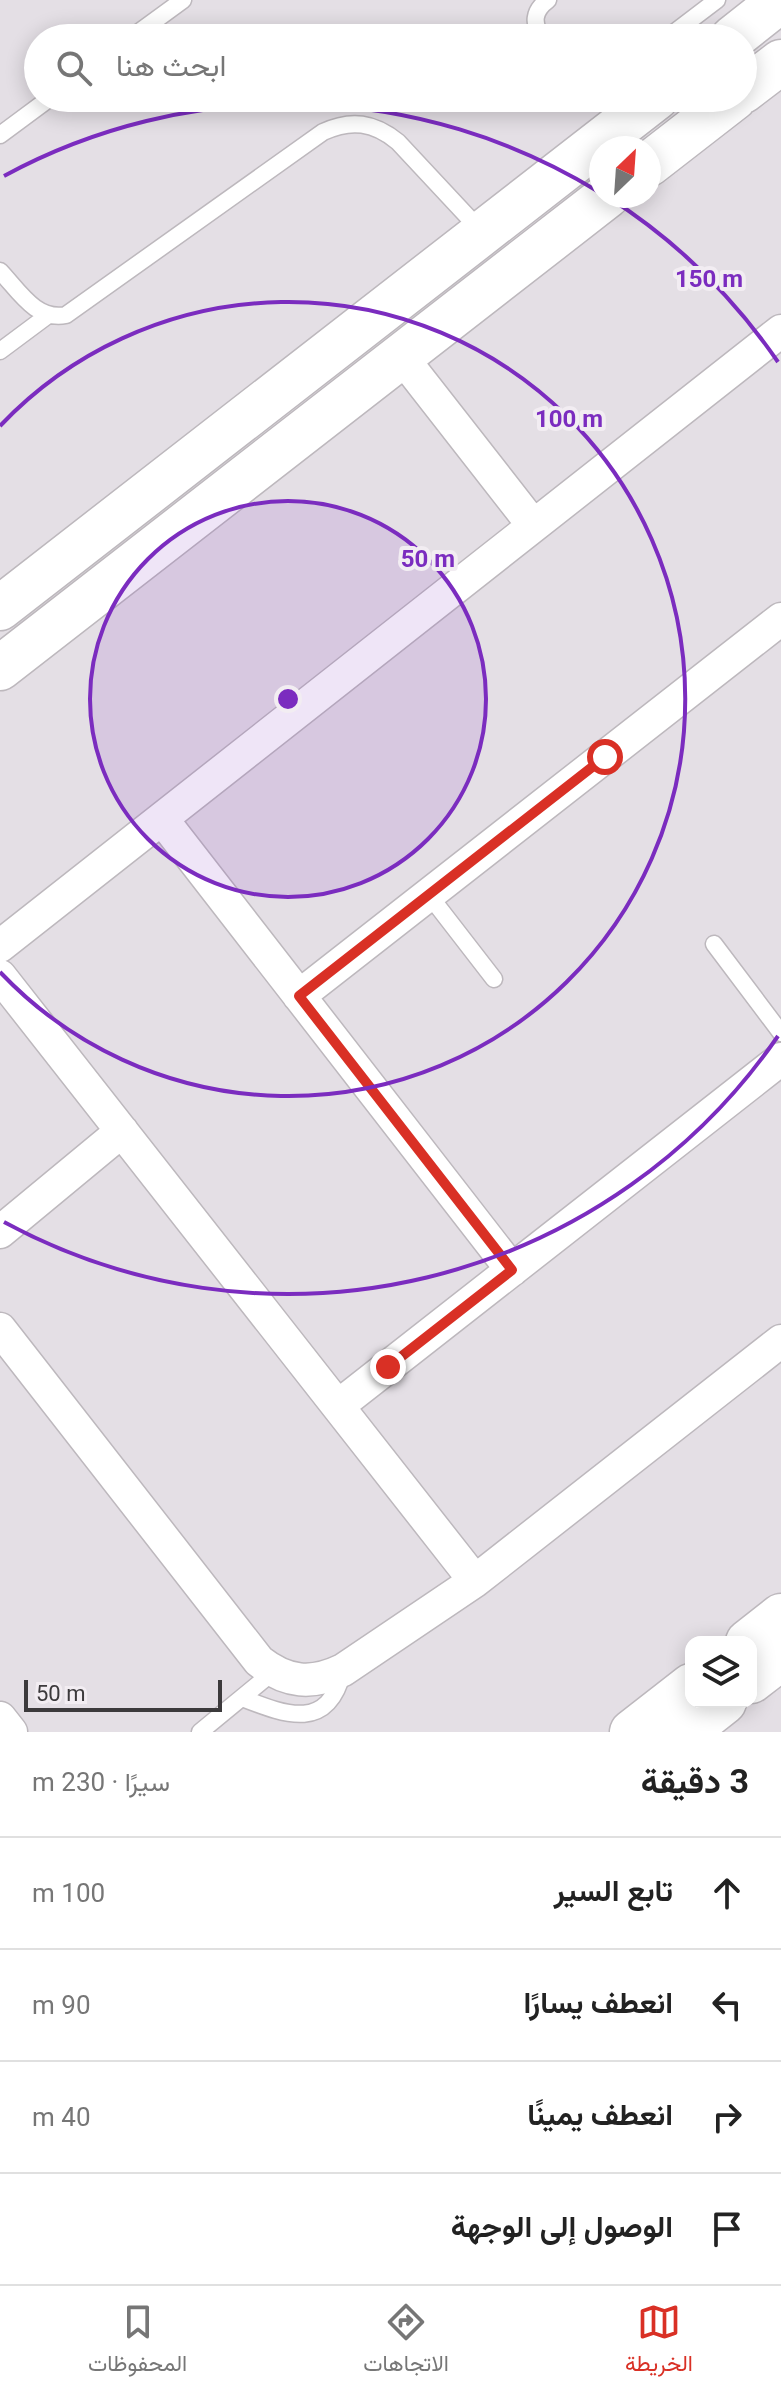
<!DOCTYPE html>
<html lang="ar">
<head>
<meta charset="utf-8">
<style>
  body { margin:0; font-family:Roboto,Vazirmatn,sans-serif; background:#f2f2f2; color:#222; direction:rtl }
  .controls { position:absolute; right:24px; bottom:24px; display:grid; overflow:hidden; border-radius:16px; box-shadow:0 4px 20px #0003 }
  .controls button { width:72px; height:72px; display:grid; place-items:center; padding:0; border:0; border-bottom:2px solid #e0e0e0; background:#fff; color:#222; font:40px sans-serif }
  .compass { position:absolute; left:589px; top:136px; width:72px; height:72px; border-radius:50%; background:#fff; box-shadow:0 4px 20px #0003; rotate:25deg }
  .scale { position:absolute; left:24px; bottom:20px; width:198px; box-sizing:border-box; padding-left:8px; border:4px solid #3c3a3c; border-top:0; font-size:22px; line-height:28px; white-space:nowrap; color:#3c3a3c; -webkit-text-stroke:6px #f2edf2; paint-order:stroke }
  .stop { position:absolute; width:24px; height:24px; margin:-18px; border:6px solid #d93025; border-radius:50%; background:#fff }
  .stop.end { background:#d93025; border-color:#fff; box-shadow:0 2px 8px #0008 }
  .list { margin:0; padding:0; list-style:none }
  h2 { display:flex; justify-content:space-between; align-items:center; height:104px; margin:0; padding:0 32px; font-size:34px }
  h2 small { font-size:26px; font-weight:400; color:#767676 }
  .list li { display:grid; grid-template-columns:52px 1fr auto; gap:24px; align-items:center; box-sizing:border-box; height:112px; padding:0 32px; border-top:2px solid #e0e0e0 }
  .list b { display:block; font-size:30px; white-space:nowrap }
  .list em { font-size:26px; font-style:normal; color:#767676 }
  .icon { flex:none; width:44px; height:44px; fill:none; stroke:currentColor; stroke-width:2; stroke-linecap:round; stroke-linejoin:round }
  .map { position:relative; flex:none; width:781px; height:1732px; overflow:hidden; direction:ltr }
  .search { position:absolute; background:#fff; box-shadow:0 4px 20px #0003; left:24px; right:24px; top:24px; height:88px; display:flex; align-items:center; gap:20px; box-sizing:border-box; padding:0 28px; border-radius:44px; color:#767676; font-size:30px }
  .sheet { height:552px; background:#fff }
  nav { display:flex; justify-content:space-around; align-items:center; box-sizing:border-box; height:112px; border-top:2px solid #e0e0e0; background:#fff; font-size:22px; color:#767676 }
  nav a { display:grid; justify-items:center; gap:4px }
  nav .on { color:#d93025 }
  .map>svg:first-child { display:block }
</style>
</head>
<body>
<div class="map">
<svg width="781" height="1732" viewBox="0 0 781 1732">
  <rect width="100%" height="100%" fill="#e4dfe5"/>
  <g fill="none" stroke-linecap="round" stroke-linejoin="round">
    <g stroke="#bdb8bd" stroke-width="19">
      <path id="lane" d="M 131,38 L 183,0
        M 543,38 C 532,24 533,11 548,0
        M 667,38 L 717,0
        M 0,135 L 50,98
        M 0,271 C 19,291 36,321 66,315 L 323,132 C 351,119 374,122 398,142 L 482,232
        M 0,351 L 47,316
        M 429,895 L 494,979
        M 714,944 L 781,1033
        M 242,1698 C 286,1715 328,1732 343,1671
        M 200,1732 L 273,1672"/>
    </g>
    <g stroke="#bdb8bd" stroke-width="35">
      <path id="street" d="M 401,356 L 533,525
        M 162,819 L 512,1270
        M 0,946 L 781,331
        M 0,976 L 475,1581
        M 299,996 L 781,619
        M 0,1232 L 122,1131
        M 0,1329 L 259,1661 C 287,1683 312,1685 343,1670 L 475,1581 L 781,1341
        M 338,1406 L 781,1059
        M 0,1718 L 11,1732"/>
    </g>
    <g stroke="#bdb8bd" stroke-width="47">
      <path id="secondary" d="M 733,38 L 781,0
        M 743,91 L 781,62
        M 649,164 L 734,98
        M 0,608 L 656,98
        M 0,668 L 607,196
        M 748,1642 L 781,1616
        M 751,1681 L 781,1658
        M 632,1732 L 691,1686
        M 686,1732 L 724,1702"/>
    </g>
    <use href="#lane" stroke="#fff" stroke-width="16"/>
    <use href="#street" stroke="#fff" stroke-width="32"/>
    <use href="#secondary" stroke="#fff" stroke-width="44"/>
  </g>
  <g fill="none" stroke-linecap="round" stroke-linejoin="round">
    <path stroke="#d93025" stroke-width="10" d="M 388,1367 L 512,1270 L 299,996 L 605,757"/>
  </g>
  <circle cx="288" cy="699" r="198" fill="#7b2cbf" fill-opacity=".12"/>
  <g fill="none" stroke="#7b2cbf" stroke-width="4">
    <circle cx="288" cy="699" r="198"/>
    <path d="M0 426A397 397 0 1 1 0 972"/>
    <path d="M778 1036A595 595 0 0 1 4 1222M4 176A595 595 0 0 1 599 192M608 197A595 595 0 0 1 778 362"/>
  </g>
  <circle cx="288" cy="699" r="12" fill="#7b2cbf" stroke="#f2edf2" stroke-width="4"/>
  <g font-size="24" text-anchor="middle" font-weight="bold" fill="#7b2cbf" stroke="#f2edf2" stroke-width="8" stroke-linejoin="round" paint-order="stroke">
    <text x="709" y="287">150 m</text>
    <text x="569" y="427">100 m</text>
    <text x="428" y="567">50 m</text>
  </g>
</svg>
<div class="controls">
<button><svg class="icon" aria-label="layers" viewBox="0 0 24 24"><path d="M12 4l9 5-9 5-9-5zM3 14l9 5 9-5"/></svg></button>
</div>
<svg class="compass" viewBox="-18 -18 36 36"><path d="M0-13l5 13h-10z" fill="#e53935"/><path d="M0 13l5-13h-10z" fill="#767676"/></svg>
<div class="scale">50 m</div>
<div class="stop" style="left:605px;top:757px"></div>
<div class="stop end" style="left:388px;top:1367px"></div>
<div class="search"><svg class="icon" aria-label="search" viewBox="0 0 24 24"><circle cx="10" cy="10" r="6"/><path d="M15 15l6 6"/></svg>ابحث هنا</div>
</div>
<section class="sheet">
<h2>3 دقيقة<small>سيرًا · 230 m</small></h2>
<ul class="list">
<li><svg class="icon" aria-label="ahead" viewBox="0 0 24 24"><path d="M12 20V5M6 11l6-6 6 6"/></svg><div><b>تابع السير</b></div><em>100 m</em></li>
<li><svg class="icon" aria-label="left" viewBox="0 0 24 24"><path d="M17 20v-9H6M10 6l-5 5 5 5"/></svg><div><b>انعطف يسارًا</b></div><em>90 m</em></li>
<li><svg class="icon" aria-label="right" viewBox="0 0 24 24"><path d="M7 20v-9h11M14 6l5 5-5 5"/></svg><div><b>انعطف يمينًا</b></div><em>40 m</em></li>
<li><svg class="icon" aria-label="arrive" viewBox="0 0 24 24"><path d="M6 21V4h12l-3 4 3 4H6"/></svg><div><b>الوصول إلى الوجهة</b></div></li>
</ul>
</section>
<nav>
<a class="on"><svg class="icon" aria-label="map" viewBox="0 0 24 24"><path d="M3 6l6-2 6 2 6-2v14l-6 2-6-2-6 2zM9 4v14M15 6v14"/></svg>الخريطة</a>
<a><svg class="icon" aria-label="directions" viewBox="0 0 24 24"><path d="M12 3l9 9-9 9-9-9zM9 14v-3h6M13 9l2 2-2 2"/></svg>الاتجاهات</a>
<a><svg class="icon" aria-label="saved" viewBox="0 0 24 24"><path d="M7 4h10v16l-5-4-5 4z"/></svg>المحفوظات</a>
</nav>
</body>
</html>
